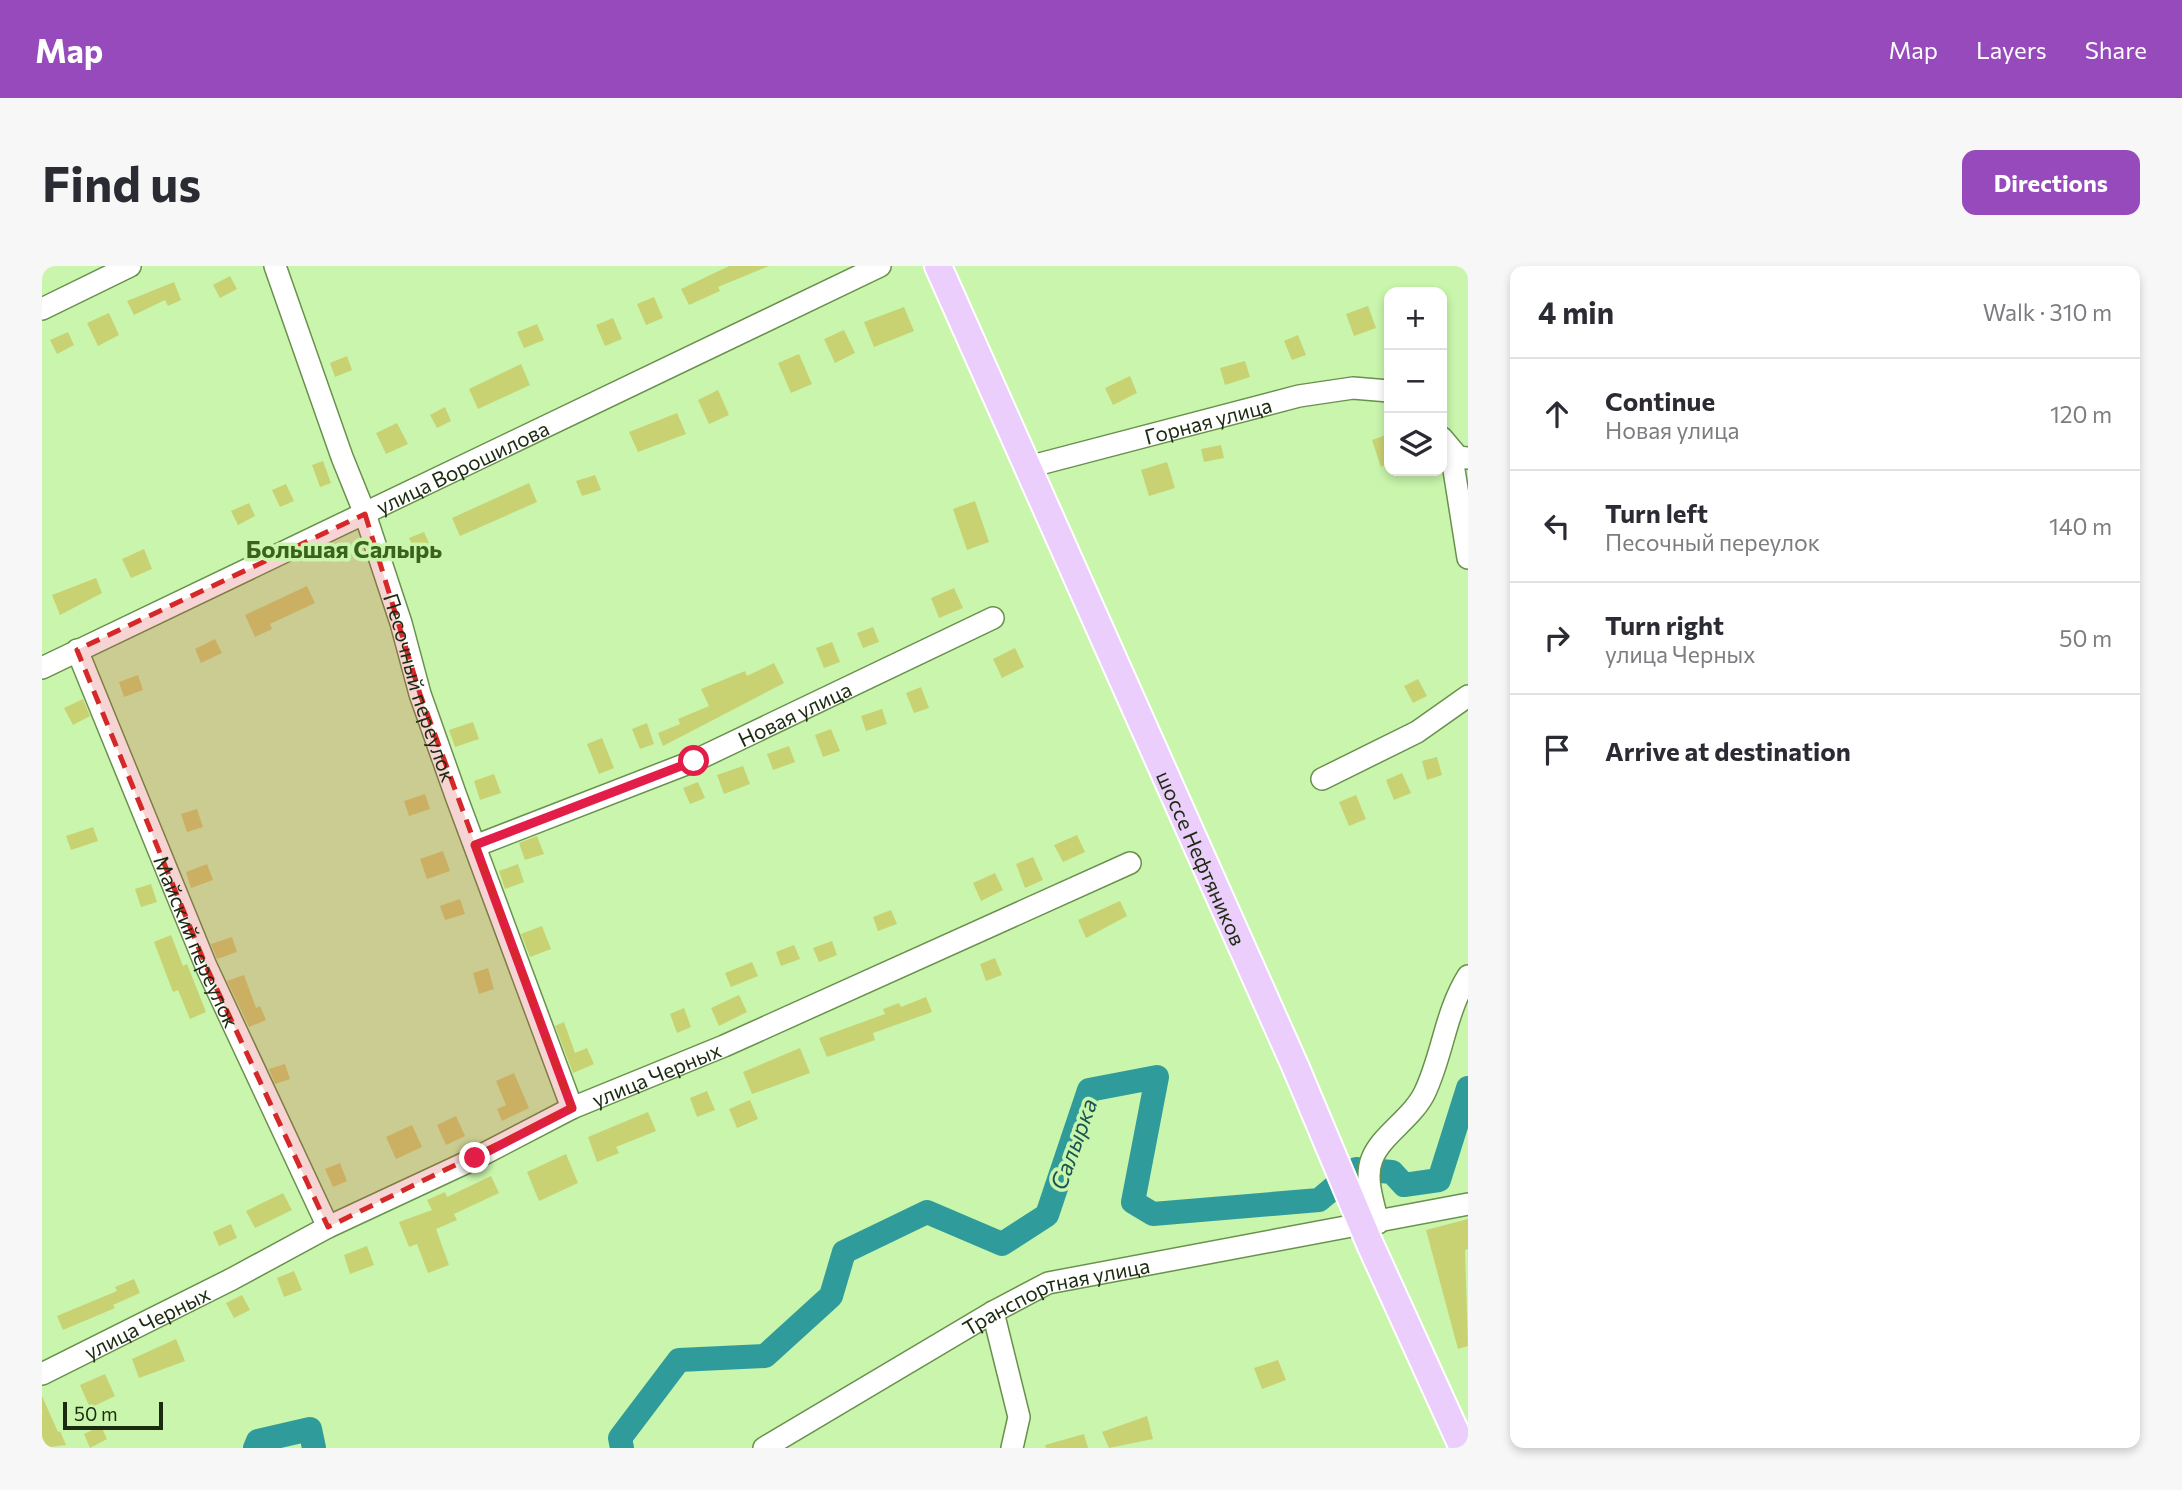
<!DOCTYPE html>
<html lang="en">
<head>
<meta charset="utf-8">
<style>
  body { margin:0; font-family:Commissioner,sans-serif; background:#f7f7f7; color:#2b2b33 }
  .controls { position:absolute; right:21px; top:21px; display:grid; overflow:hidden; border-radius:14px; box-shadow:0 4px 10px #0003 }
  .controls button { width:63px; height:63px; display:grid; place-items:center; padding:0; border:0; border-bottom:2px solid #e1e1e2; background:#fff; color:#2b2b33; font:35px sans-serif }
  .scale { position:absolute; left:21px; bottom:18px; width:100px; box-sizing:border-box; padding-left:7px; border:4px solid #1b2b0f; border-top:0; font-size:19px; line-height:24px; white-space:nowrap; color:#1b2b0f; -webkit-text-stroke:5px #c9f5ac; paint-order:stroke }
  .stop { position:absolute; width:21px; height:21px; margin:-16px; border:5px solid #e11d48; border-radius:50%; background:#fff }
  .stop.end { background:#e11d48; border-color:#fff; box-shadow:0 2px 7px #0008 }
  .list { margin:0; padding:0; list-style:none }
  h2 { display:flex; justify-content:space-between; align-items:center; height:91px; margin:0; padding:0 28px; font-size:30px }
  h2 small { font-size:23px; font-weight:400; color:#7c7c81 }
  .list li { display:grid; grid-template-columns:46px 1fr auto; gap:21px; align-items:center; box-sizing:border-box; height:112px; padding:0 28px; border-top:2px solid #e1e1e2 }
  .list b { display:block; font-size:26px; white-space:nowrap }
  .list p { margin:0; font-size:23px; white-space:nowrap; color:#7c7c81 }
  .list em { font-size:23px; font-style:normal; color:#7c7c81 }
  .icon { flex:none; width:38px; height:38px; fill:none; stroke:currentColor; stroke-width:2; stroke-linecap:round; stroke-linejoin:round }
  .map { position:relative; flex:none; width:1426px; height:1182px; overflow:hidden; border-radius:14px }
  header { display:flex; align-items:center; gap:42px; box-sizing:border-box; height:98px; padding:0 35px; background:#974abb; color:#fff }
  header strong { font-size:33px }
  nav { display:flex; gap:38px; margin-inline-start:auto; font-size:24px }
  .intro { display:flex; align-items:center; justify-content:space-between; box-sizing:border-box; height:168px; padding:0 42px }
  h1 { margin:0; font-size:49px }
  .button { padding:18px 32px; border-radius:14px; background:#974abb; color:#fff; font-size:24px; font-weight:700 }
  main { display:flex; gap:42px; padding:0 42px }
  aside { flex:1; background:#fff; border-radius:14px; box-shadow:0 4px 10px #0003 }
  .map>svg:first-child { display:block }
</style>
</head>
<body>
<header>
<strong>Map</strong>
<nav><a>Map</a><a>Layers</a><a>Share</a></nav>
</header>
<div class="intro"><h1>Find us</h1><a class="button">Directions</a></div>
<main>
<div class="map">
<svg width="1426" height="1182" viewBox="0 0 1426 1182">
  <rect width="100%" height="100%" fill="#c9f5ac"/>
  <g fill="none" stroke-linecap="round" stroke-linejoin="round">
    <path stroke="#2f9c9b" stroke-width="24" d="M 213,1182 L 216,1175 L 268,1163 L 272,1182
      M 580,1182 L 578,1172 L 637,1094 L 723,1090 L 789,1030 L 802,986 L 885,946 L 960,978 L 1005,949 L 1047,824 L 1115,811 L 1091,936 L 1111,948 L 1277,934 L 1314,903 L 1350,906 L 1362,919 L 1397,914 L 1426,822"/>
  </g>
  <path fill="#c9d273" d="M 687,0 L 727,0 L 676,21 L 678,25 L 647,39 L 639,23 Z
    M 188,10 L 195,23 L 178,32 L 171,19 Z
    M 132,16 L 139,34 L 126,40 L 123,34 L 92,49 L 85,35 Z
    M 612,31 L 621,52 L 604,59 L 595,38 Z
    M 1326,40 L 1334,62 L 1312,70 L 1304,48 Z
    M 862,41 L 872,65 L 832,81 L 822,56 Z
    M 67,47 L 77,69 L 56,80 L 45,57 Z
    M 571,52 L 580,73 L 563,80 L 554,59 Z
    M 495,58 L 502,74 L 482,82 L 475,66 Z
    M 802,64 L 813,87 L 793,97 L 782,73 Z
    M 26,66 L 32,79 L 15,88 L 8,74 Z
    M 1256,69 L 1264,89 L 1250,94 L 1242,75 Z
    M 757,88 L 770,118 L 749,127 L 736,97 Z
    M 305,90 L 310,104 L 293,111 L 288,97 Z
    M 1203,95 L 1208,111 L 1183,119 L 1178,102 Z
    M 479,98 L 488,119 L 436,143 L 427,123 Z
    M 1088,110 L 1095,127 L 1071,139 L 1063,122 Z
    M 676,124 L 687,149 L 667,158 L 656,134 Z
    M 403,141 L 409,155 L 395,162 L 388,149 Z
    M 635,147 L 644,168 L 596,186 L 587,166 Z
    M 355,157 L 366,178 L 344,188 L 334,167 Z
    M 1347,168 L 1347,198 L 1339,201 L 1330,174 Z
    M 1179,179 L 1182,192 L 1162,196 L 1159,183 Z
    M 281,195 L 289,217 L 278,221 L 270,199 Z
    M 1125,196 L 1133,222 L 1107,230 L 1099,204 Z
    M 553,209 L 559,224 L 540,230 L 534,215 Z
    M 487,217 L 495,236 L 418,270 L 410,252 Z
    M 244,218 L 252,235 L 238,241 L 230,224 Z
    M 933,235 L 947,276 L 925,284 L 911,243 Z
    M 207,237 L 213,250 L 196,259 L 189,245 Z
    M 382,266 L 390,284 L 375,290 L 367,272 Z
    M 102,283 L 110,303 L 89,312 L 80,293 Z
    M 54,312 L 60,327 L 18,349 L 10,329 Z
    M 265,320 L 273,337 L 228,358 L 230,363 L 213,371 L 203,349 Z
    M 912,322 L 921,342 L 897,352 L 889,332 Z
    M 831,361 L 837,376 L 821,382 L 815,367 Z
    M 173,373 L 180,387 L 159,397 L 153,383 Z
    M 790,376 L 798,396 L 782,402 L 774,382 Z
    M 973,382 L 982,401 L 960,412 L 951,393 Z
    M 732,397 L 742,417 L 621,480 L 616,467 L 638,458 L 636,453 L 667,440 L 659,423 L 703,405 L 705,410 Z
    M 96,409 L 101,424 L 82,431 L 77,416 Z
    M 1376,413 L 1385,430 L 1371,437 L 1362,420 Z
    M 879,421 L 887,442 L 872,447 L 864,427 Z
    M 41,433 L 48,450 L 31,459 L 22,442 Z
    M 840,443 L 845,458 L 824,465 L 819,450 Z
    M 431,456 L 437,473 L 413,481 L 407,464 Z
    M 605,457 L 612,478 L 598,483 L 590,463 Z
    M 789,463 L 798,485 L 781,491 L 773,469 Z
    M 560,472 L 572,502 L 557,508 L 545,478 Z
    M 747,480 L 753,496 L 731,504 L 725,488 Z
    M 1395,491 L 1400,509 L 1385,514 L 1380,495 Z
    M 701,500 L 708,518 L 682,528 L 675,509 Z
    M 1360,507 L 1369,527 L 1352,534 L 1344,514 Z
    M 452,508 L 459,527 L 438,534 L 432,515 Z
    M 656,516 L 663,532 L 648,538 L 641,522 Z
    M 383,528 L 388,543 L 367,550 L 362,535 Z
    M 1314,529 L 1324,553 L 1307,560 L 1297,536 Z
    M 155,543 L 161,561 L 145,566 L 139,548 Z
    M 51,561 L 56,575 L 29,584 L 24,570 Z
    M 1035,569 L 1043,586 L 1021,596 L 1012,579 Z
    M 495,570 L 502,588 L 483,594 L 477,577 Z
    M 401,585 L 408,605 L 385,613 L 378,593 Z
    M 991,591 L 1001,614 L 983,622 L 974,598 Z
    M 165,598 L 171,614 L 149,622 L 144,606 Z
    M 476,598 L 482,616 L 463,623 L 457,605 Z
    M 953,607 L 961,624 L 939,635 L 931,617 Z
    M 109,618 L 115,636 L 99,641 L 93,623 Z
    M 418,633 L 423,648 L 403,654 L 398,640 Z
    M 1078,635 L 1085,650 L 1044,672 L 1036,654 Z
    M 849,644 L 855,658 L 836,665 L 831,651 Z
    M 500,660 L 509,683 L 488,691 L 479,668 Z
    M 129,669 L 141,700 L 145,698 L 164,746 L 148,753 L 136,724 L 131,726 L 112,676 Z
    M 190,671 L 195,686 L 175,693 L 169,678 Z
    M 790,675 L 795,689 L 777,696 L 771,682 Z
    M 752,679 L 758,693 L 739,700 L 734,686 Z
    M 953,692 L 960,709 L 944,715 L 938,698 Z
    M 710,696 L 716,710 L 689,721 L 683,707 Z
    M 446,702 L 452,723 L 437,728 L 431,707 Z
    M 202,709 L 214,742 L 218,740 L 224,754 L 207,761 L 185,715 Z
    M 697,729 L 705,746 L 677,760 L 669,742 Z
    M 884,731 L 890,746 L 831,767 L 833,774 L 785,791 L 777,772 L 843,748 L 841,743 L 857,737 L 859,741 Z
    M 642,742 L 649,761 L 635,767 L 628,748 Z
    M 522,756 L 533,787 L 545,782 L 552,798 L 531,807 L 513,760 Z
    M 758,782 L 768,807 L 710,828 L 701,806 Z
    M 243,798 L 248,813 L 233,818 L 227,803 Z
    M 472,807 L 487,842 L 460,855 L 455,843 L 464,839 L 454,815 Z
    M 665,825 L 673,844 L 655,851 L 648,832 Z
    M 708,834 L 716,853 L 695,862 L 687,843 Z
    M 606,846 L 614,865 L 574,881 L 577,887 L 555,896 L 546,871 Z
    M 414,850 L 423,870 L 404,879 L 395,859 Z
    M 370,859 L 380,881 L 354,893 L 344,871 Z
    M 524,888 L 536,917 L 497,935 L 485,906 Z
    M 298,897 L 305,915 L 291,921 L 283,903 Z
    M 449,910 L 457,927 L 412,948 L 415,954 L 394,963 L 407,999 L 386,1007 L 375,978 L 367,981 L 357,956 L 390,944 L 385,934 L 403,926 L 405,931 Z
    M 241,927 L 250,944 L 213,962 L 204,945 Z
    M 1426,953 L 1426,983 L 1423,984 L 1426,1080 L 1416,1083 L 1384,964 Z
    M 189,958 L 195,972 L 177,980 L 171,966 Z
    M 325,980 L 332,999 L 308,1008 L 302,989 Z
    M 252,1005 L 260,1024 L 242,1031 L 235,1012 Z
    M 92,1013 L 98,1027 L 71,1039 L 73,1042 L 21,1064 L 15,1050 L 75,1025 L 73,1021 Z
    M 200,1029 L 208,1044 L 192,1052 L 184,1037 Z
    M 134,1073 L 143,1095 L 97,1112 L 90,1093 Z
    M 1236,1094 L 1244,1114 L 1220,1123 L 1212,1102 Z
    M 63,1108 L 73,1130 L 48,1142 L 38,1119 Z
    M 0,1130 L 16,1166 L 18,1165 L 24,1179 L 0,1182 Z
    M 1105,1150 L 1111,1173 L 1067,1182 L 1060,1166 Z
    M 59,1160 L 65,1173 L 48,1182 L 42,1168 Z
    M 1042,1168 L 1046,1182 L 1004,1182 L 1003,1179 Z"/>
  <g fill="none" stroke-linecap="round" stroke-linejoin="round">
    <g stroke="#69914d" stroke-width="24">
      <g id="minor">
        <path id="s1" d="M 233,0 L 300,191 L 323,248 L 359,357 L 378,428 L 414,530 L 530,842"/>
        <path d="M 0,43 L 88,0"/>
        <path d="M 1400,172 L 1416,191 L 1426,192"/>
        <path d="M 1409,185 L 1426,292"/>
        <path id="s2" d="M 986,201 L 1257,130 L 1311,122 L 1347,125"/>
        <path id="s3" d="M 35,384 L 164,700 L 286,961"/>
        <path id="s4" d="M 0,402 L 838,0"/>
        <path d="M 1280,513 L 1375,466 L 1426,430"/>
        <path id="s5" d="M 433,580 L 652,495 L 951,352"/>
        <path d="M 1336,957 C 1332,938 1322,913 1330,893 C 1339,869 1371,852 1383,826 C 1401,788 1403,747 1426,710"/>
        <path d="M 951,1046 L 977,1151 L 970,1182"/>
        <path id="s6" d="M 0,1108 L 190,1013 L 286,961 L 434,892 L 530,842 L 682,780 L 1088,597"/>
        <path id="s7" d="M 722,1182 L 951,1046 L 1006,1017 L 1426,938"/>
      </g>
    </g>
    <g stroke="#fff" stroke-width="30">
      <g id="major">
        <path id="s8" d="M 896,0 L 1254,802"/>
      </g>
    </g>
    <use href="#minor" stroke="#fff" stroke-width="21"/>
    <use href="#major" stroke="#eccefc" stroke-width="26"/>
    <g stroke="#fff" stroke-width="30" stroke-linecap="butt">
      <path id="major-bridge" d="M 1254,802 L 1328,978 L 1421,1182"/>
    </g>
    <use href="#major-bridge" stroke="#eccefc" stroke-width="26"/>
  </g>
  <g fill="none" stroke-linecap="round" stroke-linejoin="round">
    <path stroke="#e11d48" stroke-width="9" d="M 433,892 L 530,842 L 433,579 L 652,495"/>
  </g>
  <path fill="#d62828" fill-opacity="0.2" stroke="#d62828" stroke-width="5" stroke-dasharray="14 9" stroke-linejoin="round" d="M 323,248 L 378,428 L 530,842 L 286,961 L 164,700 L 35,384 Z"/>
  <g text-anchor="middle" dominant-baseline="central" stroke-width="7" stroke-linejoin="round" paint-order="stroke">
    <g font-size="21" fill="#1b2b0f" stroke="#c9f5ac">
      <text stroke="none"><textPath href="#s2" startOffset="186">Горная улица</textPath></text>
      <text stroke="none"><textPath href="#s4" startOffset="466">улица Ворошилова</textPath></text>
      <text stroke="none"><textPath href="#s1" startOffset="446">Песочный переулок</textPath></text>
      <text stroke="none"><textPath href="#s5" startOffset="346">Новая улица</textPath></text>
      <text stroke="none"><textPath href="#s8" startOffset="648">шоссе Нефтяников</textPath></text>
      <text stroke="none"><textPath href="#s3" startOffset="315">Майский переулок</textPath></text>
      <text stroke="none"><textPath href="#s6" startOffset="684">улица Черных</textPath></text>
      <text stroke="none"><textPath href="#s7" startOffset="332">Транспортная улица</textPath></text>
      <text stroke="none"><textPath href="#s6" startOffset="117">улица Черных</textPath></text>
    </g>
    <g font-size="23" font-style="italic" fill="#195554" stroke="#c9f5ac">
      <text transform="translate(1031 878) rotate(-70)">Салырка</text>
    </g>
    <g font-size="24" font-weight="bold" fill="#3c611d" stroke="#c9f5ac">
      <text x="302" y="282">Большая Салырь</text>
    </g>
  </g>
</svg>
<div class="controls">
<button>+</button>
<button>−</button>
<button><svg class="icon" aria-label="layers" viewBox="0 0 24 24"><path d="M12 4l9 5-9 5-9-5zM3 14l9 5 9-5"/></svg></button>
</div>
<div class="scale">50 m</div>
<div class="stop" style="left:652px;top:495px"></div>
<div class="stop end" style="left:433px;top:892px"></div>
</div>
<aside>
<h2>4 min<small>Walk · 310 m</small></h2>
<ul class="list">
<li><svg class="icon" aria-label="ahead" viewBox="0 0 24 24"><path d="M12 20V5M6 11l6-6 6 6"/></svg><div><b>Continue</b><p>Новая улица</p></div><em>120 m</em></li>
<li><svg class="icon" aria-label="left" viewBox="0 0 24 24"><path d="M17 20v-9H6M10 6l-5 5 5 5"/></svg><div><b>Turn left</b><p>Песочный переулок</p></div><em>140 m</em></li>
<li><svg class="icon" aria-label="right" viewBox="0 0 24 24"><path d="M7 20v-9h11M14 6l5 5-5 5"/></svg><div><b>Turn right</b><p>улица Черных</p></div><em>50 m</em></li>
<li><svg class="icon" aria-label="arrive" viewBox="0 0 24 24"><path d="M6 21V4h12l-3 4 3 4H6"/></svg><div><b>Arrive at destination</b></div></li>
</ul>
</aside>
</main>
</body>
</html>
